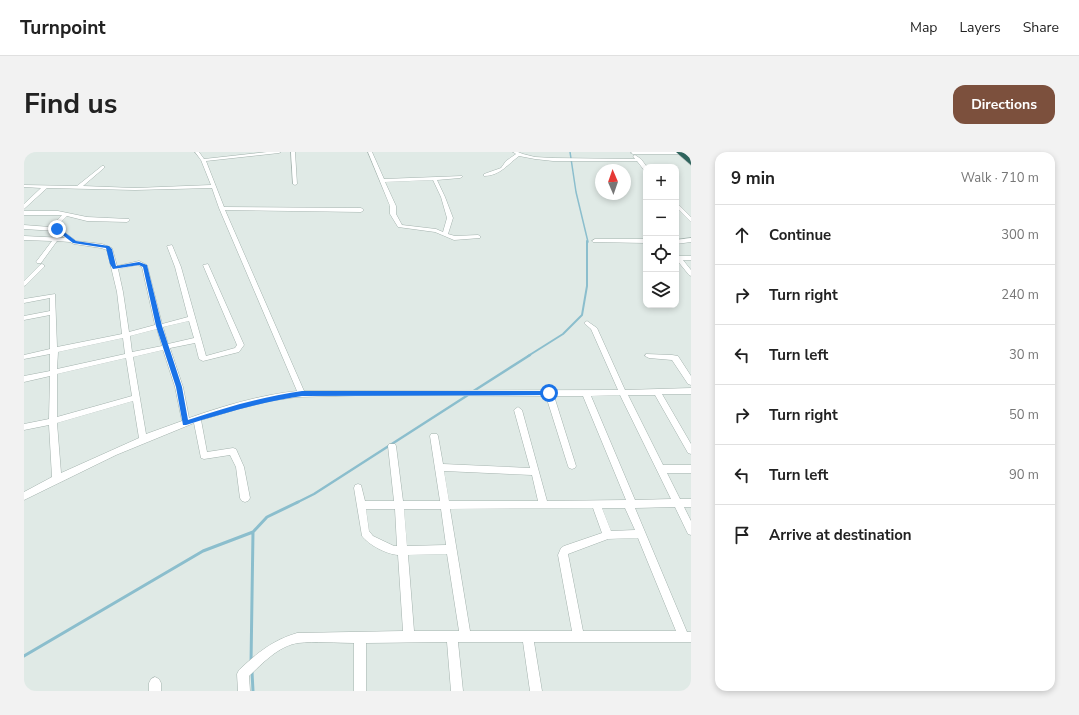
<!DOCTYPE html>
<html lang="en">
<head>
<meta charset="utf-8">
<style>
  body { margin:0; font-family:"Nunito Sans",sans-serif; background:#f2f2f2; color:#222 }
  .controls { position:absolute; right:12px; top:12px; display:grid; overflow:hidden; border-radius:8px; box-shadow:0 2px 6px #0003 }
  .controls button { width:36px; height:36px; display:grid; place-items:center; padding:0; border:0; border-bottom:1px solid #e0e0e0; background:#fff; color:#222; font:20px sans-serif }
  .compass { position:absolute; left:571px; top:12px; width:36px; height:36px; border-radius:50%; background:#fff; box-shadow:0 2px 6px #0003; rotate:358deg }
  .stop { position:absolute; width:12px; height:12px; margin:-9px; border:3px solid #1a73e8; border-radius:50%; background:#fff }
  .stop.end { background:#1a73e8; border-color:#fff; box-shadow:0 1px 4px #0008 }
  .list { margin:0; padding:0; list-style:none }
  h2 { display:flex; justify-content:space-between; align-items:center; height:52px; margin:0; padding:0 16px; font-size:17px }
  h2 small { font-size:13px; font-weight:400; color:#767676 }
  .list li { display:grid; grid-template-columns:26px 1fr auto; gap:12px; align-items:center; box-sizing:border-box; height:60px; padding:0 16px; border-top:1px solid #e0e0e0 }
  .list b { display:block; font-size:15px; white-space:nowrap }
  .list em { font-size:13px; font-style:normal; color:#767676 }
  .icon { flex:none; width:22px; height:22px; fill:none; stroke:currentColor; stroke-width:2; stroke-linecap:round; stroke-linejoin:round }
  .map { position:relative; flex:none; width:667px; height:539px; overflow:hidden; border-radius:12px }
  header { display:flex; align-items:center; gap:24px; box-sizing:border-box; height:56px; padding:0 20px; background:#fff; border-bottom:1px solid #e0e0e0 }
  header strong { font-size:19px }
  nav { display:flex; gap:22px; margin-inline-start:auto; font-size:14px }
  .intro { display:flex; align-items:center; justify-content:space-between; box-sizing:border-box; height:96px; padding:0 24px }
  h1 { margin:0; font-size:28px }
  .button { padding:10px 18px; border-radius:12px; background:#7c503d; color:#fff; font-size:14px; font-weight:700 }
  main { display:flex; gap:24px; padding:0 24px }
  aside { flex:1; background:#fff; border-radius:12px; box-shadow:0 2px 6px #0003 }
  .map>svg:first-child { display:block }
</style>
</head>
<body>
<header>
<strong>Turnpoint</strong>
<nav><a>Map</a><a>Layers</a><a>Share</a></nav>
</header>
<div class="intro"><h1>Find us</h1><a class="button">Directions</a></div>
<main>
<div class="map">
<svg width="667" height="539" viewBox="0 0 667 539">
  <rect width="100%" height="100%" fill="#e0eae6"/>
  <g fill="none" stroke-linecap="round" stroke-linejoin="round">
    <path stroke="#8bbecd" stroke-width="1.5" d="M 546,0 L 552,40 L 564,90"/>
    <path stroke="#8bbecd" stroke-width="2" d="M 504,204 L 539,182 L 558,163 L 563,134 L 563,89"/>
    <path stroke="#8bbecd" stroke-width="2.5" d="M 448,240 L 506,203
      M 272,351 L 290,342 L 444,243"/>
    <path stroke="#8bbecd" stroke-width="3" d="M 0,504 L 179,399 L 229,380
      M 227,511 L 229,380 L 243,365 L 274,350
      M 228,520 L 229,539"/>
    <g stroke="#a3b2ad" stroke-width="1">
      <path id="street" d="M 171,0 L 175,0 L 180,7 L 243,0 L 257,0 L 255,1 L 182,9 L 200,55 L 337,56 L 340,58 L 337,60 L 201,58 L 280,239 L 594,238 L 567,177 L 560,171 L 563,169 L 573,176 L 601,238 L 667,236 L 667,242 L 638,242 L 667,292 L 667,302 L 664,301 L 631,243 L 604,243 L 639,313 L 667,313 L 667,321 L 643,321 L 656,347 L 667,347 L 667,355 L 660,355 L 667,369 L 667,383 L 664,382 L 651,355 L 611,356 L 663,480 L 667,480 L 667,490 L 510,490 L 518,539 L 506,539 L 499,490 L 434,490 L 439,539 L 427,539 L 423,490 L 342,491 L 342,539 L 330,539 L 330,491 C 312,491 292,489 274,491 C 254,494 238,512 225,524 L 226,539 L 214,539 L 213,522 L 215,518 C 233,501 249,488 273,481 L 379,479 L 374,403 C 362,402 345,393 338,384 L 330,336 L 331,333 L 334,332 L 337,333 L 341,349 L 370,349 L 364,294 L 365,292 L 371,292 L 372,294 L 379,349 L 416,349 L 406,284 L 407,282 L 413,282 L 414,284 L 419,312 L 506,316 L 490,258 L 494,255 L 498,258 L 523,349 L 602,348 L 559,244 L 530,244 L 552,314 L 551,316 L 548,317 L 545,316 L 544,314 L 522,244 L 351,243 L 273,245 L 246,249 L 214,257 L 177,268 L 183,300 L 209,296 L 212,297 L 220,315 L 226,346 L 224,349 L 221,350 L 218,349 L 216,346 L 212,315 L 206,303 L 180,307 L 177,306 L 170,271 L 92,303 L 0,348 L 0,340 L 28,325 L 25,273 L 0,278 L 0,272 L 25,267 L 26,224 L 0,230 L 0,224 L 26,219 L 26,202 L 0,207 L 0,203 L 26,197 L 26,163 L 0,168 L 0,164 L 26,159 L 26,146 L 0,151 L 0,147 L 31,142 L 33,195 L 98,182 L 93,140 L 83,98 L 77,96 L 50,92 L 46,90 L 33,89 L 17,111 L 13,111 L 12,110 L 28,89 L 0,88 L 0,84 L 41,86 L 32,79 L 0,77 L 0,73 L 26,75 L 38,63 L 0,63 L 0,59 L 34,59 L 63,65 L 105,67 L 106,68 L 103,70 L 63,69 L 43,64 L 32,75 L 35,76 L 52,89 L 78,92 L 88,96 L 93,114 L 115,109 L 123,113 L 138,172 L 164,165 L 151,115 L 143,94 L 148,93 L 157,115 L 182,204 L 211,196 L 213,193 L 179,113 L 184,112 L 220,193 L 215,200 L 179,209 L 175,207 L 171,191 L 146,196 L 159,235 L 165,266 C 199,254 236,243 273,239 L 195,56 L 188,36 L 111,38 L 23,36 L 0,57 L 0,52 L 17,36 L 0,35 L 0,33 L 53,34 L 78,14 L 80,14 L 80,16 L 59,34 L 111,36 L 187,33 L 177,8 ZM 114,113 L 118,115 L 131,173 L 105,180 L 99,140 L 94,117 ZM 165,169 L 170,186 L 144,192 L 139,175 ZM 133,177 L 138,194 L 108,200 L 106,184 ZM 99,186 L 101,202 L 33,217 L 34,200 ZM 139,198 L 151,235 L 158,269 L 122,282 L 109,205 ZM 102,206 L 108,244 L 33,265 L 33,222 ZM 596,243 L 647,347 L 611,348 L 567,244 ZM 109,249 L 115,286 L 37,321 L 33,271 ZM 420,319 L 508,323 L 514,349 L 425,349 ZM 569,356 L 578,381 L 540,394 L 537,396 L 534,403 L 548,479 L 446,479 L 426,357 ZM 578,356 L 601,356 L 611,378 L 587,379 ZM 342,357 L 371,357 L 373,394 L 370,394 L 349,384 L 345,379 ZM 380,357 L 417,357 L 422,393 L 383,394 ZM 614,386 L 652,479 L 559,479 L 544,402 L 584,387 ZM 423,402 L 435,479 L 390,479 L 384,403 Z
        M 267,0 L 271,0 L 273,32 L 271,33 L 269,32 Z
        M 344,0 L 348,0 L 360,27 L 438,24 L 438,25 L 436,26 L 413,28 L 421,45 L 429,66 L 424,82 L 431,84 L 454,83 L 456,84 L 456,86 L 430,88 L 411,80 L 374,75 L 366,62 L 366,54 ZM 409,28 L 417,45 L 423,66 L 419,80 L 412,77 L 378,73 L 372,62 L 372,54 L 361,30 Z
        M 489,0 L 494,0 L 499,2 L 511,5 L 529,6 L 611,7 L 609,4 L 611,3 L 617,7 L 623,15 L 622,18 L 620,18 L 613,9 L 529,9 L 511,7 L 495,4 C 484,12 476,24 460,24 L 460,22 L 477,16 L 482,9 L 492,2 Z
        M 608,0 L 657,0 L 658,1 L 656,2 L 609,2 L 607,1 Z
        M 652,50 L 667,65 L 667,70 L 652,55 Z
        M 667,86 L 667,90 L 652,92 L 652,88 Z
        M 571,87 L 622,87 L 622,91 L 569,90 L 568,89 Z
        M 652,101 L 656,104 L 667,104 L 667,108 L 659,108 L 667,118 L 667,124 L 665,123 L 652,107 Z
        M 18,112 L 20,113 L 20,115 L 2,133 L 0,134 L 0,129 L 16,113 Z
        M 622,202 L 648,203 L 654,204 L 667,224 L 667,233 L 664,232 L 648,208 L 625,206 L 621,204 Z
        M 131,525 L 135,527 L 137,531 L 137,539 L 125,539 L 125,531 L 127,527 Z"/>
    </g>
    <g stroke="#bdc4c2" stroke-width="1">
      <path id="highway" d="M 652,0 L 659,0 L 667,7 L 667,13 Z"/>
    </g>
    <use href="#street" fill="#fff" fill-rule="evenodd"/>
    <use href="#highway" fill="#2f645d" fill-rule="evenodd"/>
  </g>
  <path fill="#1a73e8" d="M 32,76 L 35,76 L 52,89 L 85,94 L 88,97 L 92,114 L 115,110 L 123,113 L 138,174 L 158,235 L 164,268 C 202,255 238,245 278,239 L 525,239 L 528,241 L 525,243 L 278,244 C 237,250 200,261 162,273 L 159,273 L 152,235 L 132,174 L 119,115 L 115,113 L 89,117 L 86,112 L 82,96 L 49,91 L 32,78 Z"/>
</svg>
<div class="controls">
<button>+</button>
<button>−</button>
<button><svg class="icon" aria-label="locate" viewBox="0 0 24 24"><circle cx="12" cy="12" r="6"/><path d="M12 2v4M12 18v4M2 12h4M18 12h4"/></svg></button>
<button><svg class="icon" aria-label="layers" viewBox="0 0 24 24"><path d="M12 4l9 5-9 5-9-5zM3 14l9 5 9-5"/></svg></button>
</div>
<svg class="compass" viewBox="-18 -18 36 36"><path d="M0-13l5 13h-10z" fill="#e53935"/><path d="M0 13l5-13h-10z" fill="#767676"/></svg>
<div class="stop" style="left:525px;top:241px"></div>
<div class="stop end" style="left:33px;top:77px"></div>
</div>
<aside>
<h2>9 min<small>Walk · 710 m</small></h2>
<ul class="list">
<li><svg class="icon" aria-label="ahead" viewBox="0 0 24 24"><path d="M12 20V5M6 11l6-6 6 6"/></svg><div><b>Continue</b></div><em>300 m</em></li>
<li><svg class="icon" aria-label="right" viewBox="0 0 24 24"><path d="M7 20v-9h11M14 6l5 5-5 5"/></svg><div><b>Turn right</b></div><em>240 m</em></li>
<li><svg class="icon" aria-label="left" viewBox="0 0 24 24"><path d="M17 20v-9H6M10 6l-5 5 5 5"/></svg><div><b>Turn left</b></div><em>30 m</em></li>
<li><svg class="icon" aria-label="right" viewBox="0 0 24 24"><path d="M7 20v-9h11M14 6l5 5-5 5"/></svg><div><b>Turn right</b></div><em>50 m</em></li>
<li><svg class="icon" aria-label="left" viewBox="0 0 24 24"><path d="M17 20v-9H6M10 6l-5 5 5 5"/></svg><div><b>Turn left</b></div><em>90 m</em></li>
<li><svg class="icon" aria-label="arrive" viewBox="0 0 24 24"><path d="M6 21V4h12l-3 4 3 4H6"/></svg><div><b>Arrive at destination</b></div></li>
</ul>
</aside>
</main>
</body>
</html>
